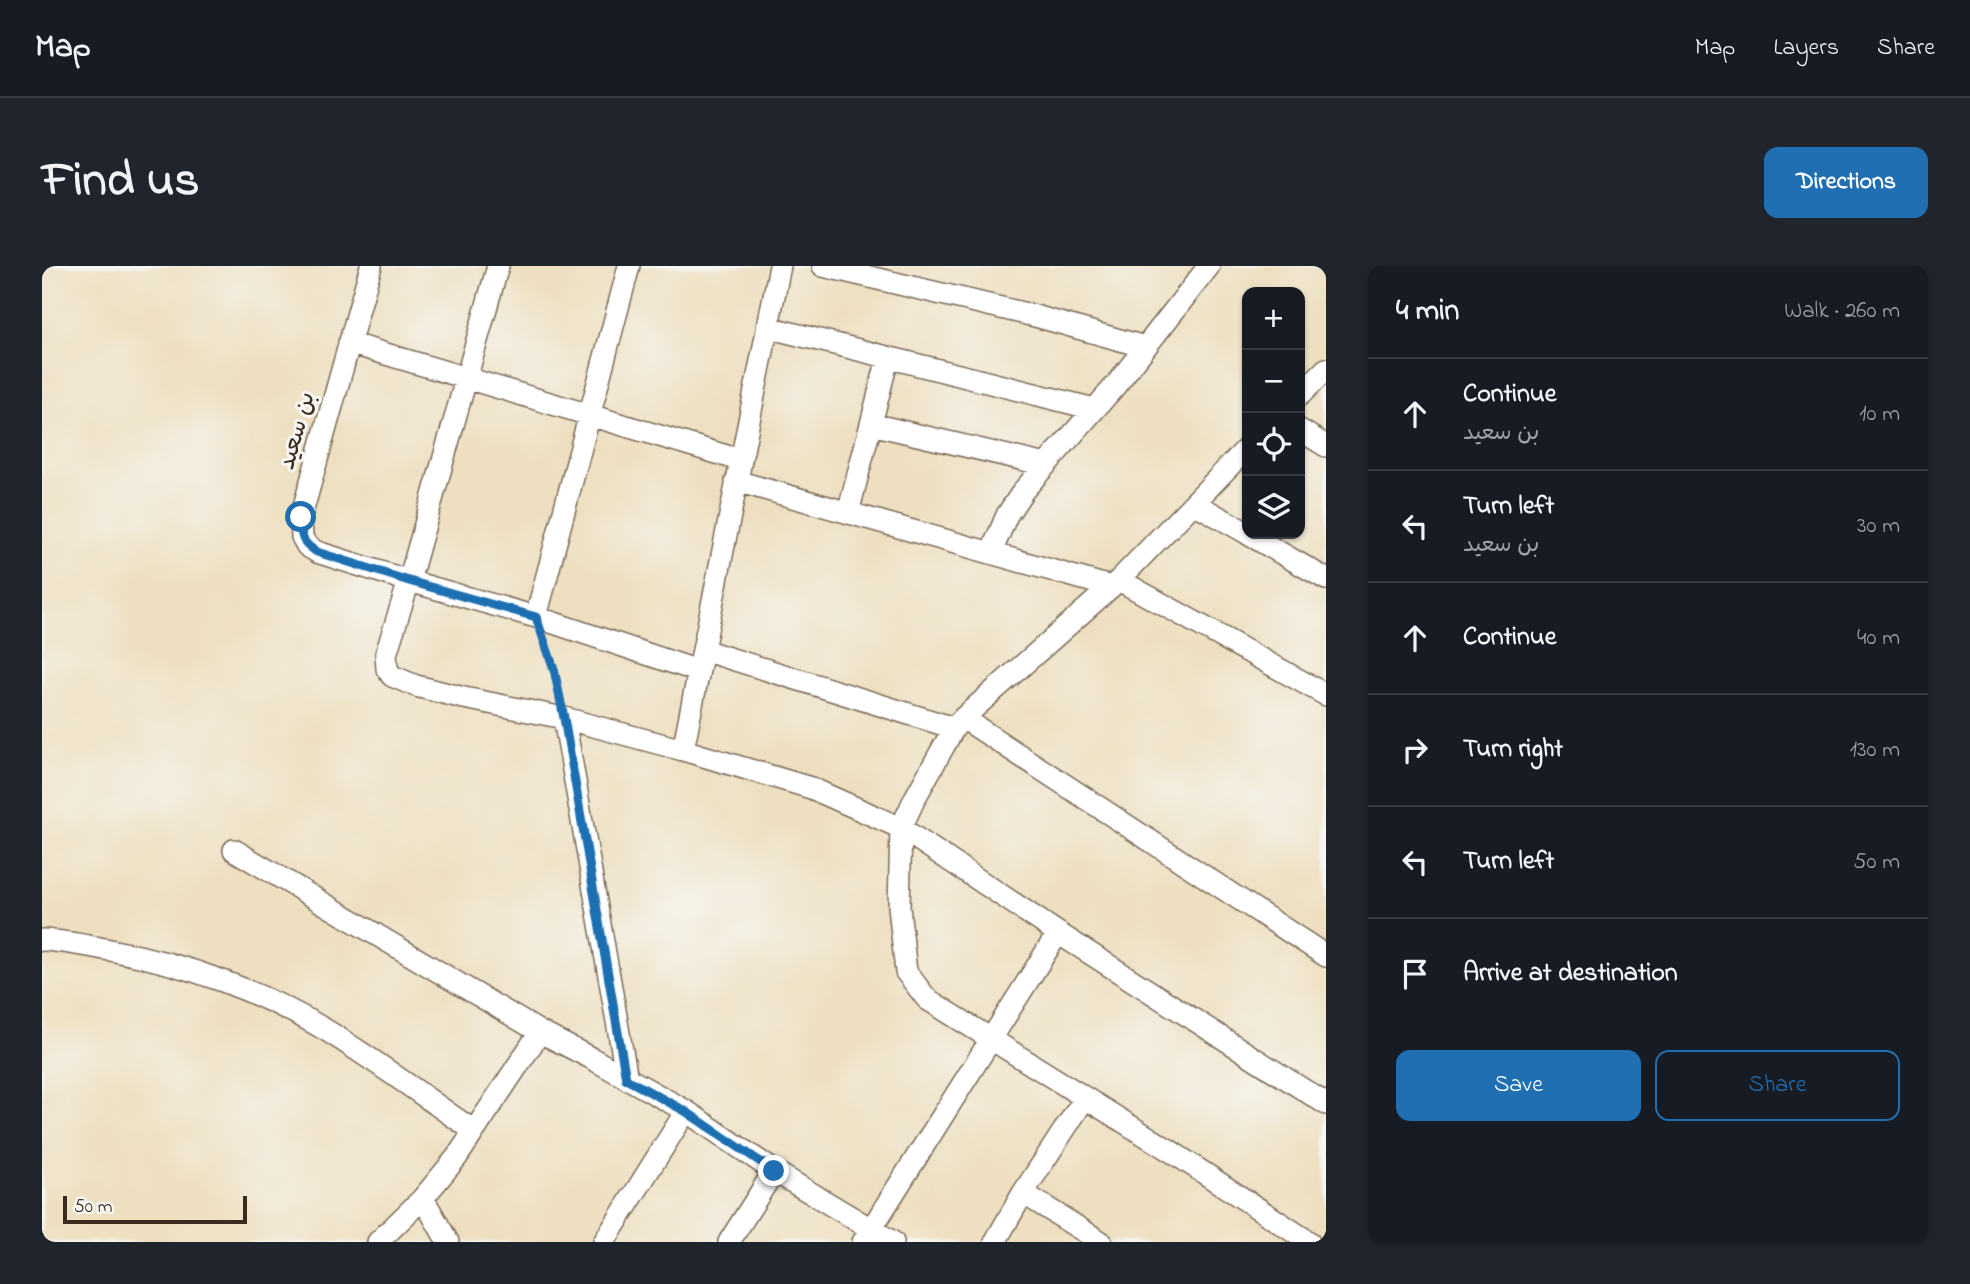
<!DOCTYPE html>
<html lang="en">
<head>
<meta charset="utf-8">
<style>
  body { margin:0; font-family:"Indie Flower","Playpen Sans Arabic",sans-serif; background:#20242c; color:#f1f3f6 }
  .controls { position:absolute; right:21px; top:21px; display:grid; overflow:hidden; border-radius:14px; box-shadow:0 2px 5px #0004 }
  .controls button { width:63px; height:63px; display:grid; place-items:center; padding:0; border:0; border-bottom:2px solid #363941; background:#171b24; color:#f1f3f6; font:35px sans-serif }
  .scale { position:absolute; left:21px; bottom:18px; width:184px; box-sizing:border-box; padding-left:7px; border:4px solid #3b2a1e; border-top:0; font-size:19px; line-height:24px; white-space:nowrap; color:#3b2a1e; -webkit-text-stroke:5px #f6f6f2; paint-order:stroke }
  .stop { position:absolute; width:21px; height:21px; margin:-16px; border:5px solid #1f6fb2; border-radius:50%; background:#fff }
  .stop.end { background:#1f6fb2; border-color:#fff; box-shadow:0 2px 7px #0008 }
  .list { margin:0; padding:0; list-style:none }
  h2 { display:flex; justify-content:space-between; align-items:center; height:91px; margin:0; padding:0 28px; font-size:30px }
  h2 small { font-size:23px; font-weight:400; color:#9ea1a6 }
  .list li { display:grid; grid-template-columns:46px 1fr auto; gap:21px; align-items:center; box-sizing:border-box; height:112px; padding:0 28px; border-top:2px solid #363941 }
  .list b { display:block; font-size:26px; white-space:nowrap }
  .list p { margin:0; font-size:23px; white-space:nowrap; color:#9ea1a6 }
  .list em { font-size:23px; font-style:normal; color:#9ea1a6 }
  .actions { display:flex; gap:14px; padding:21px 28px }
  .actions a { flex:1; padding:16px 0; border:2px solid #1f6fb2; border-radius:14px; text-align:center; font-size:24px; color:#1f6fb2 }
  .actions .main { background:#1f6fb2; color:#fff }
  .icon { flex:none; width:38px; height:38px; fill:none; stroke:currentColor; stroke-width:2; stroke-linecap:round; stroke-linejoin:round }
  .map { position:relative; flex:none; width:1284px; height:976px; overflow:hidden; border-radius:14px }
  header { display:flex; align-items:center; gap:42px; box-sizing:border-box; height:98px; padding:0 35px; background:#171b24; border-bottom:2px solid #363941 }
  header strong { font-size:33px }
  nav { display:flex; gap:38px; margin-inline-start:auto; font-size:24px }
  .intro { display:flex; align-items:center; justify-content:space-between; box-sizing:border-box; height:168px; padding:0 42px }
  h1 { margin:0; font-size:49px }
  .button { padding:18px 32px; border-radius:14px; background:#1f6fb2; color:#fff; font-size:24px; font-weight:700 }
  main { display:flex; gap:42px; padding:0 42px }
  aside { flex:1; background:#171b24; border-radius:14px; box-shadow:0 2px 5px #0004 }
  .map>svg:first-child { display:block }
</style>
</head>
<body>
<header>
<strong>Map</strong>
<nav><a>Map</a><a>Layers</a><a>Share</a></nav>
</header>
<div class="intro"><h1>Find us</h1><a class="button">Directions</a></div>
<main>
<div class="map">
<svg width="1284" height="976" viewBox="0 0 1284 976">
  <rect width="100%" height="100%" fill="#f6f6f2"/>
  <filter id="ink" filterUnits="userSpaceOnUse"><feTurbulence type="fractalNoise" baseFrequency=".0143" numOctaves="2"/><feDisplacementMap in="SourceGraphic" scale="14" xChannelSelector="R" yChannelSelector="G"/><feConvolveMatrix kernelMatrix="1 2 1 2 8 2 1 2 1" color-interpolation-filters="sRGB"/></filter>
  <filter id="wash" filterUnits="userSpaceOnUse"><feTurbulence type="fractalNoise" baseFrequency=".00686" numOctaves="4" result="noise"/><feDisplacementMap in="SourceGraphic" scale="28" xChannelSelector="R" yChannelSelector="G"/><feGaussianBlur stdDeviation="1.57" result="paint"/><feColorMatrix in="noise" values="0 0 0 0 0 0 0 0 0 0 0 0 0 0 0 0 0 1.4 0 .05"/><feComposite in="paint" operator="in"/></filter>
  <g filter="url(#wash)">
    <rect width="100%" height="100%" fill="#eedfc0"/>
  </g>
  <g filter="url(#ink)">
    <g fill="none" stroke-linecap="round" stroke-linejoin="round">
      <g stroke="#7a6957" stroke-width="24">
        <path id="street" d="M 329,0 L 259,251 L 260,271 L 265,280 L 275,286 L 367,315 L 494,351 L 656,405
          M 456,0 L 367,315 L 344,388 L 345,403 L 350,410 L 374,420 L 422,432 L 522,452 L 641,484 L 769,522 L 859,562 L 1016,667 L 1284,838
          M 781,0 L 993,50 L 1103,81
          M 725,61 L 1052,143
          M 307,77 L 698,194
          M 1258,129 L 1284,103
          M 829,158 L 1004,199
          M 1258,164 L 1284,180
          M 1205,182 L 1077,314 L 921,452 L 1284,690
          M 694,215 L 1069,321
          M 1152,237 L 1205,267
          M 806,247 L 846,92
          M 1206,268 L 1284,313
          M 949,287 L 965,249 L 981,225 L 1073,120 L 1167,0
          M 1077,314 L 1284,429
          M 494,351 L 587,0
          M 661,384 L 912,462
          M 522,452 L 585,813
          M 921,452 L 912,462 L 873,532 L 859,562 L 857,641 L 864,706 L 885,733 L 1130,886 L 1267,976
          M 641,484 L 738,0
          M 192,584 L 498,766 L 549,792 L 644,845 L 732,905 L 851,976
          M 0,674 C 23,675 46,680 68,684 C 144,698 221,726 287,766 C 337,797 384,832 432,865
          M 981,927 L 1059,976
          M 381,932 L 406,976
          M 336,976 L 381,932 L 415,891 L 498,766
          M 562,976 L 644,845
          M 687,976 L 732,905
          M 821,976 L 1016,667
          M 953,976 L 981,927 L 1043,832"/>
      </g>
      <path stroke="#7a6957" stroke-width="4.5" stroke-dasharray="2 5" stroke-linecap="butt" d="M 504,378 L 512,403 L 517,430"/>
      <use href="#street" stroke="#fff" stroke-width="21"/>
    </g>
  </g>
  <g fill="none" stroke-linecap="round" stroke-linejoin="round" filter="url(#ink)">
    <path stroke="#1f6fb2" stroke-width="9" d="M 259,251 C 258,268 259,277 275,286 L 367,315 L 494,351 L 512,403 L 522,452 L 584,813 L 643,845 L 732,905"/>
  </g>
  <g text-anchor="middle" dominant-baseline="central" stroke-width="6" stroke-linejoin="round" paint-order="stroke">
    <g font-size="24" fill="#3b2a1e" stroke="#f6f6f2">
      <text transform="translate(256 165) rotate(-74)">بن سعيد</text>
    </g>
  </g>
</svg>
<div class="controls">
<button>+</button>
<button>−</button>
<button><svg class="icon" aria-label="locate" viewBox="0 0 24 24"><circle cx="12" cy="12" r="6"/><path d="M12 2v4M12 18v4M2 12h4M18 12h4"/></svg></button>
<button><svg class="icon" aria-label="layers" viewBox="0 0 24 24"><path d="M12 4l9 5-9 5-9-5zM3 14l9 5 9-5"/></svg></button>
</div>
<div class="scale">50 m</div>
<div class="stop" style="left:259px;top:251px"></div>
<div class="stop end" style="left:732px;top:905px"></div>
</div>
<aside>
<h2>4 min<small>Walk · 260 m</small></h2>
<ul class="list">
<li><svg class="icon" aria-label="ahead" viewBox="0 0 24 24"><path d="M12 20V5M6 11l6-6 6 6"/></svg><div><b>Continue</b><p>بن سعيد</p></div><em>10 m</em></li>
<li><svg class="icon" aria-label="left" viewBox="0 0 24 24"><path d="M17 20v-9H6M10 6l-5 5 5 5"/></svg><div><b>Turn left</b><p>بن سعيد</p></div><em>30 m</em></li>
<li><svg class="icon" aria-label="ahead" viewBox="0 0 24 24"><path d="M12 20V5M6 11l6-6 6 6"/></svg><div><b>Continue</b></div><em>40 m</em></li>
<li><svg class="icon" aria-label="right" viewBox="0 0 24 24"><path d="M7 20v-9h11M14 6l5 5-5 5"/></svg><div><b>Turn right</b></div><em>130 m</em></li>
<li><svg class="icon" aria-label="left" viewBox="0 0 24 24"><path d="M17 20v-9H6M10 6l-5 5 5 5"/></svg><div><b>Turn left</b></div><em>50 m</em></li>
<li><svg class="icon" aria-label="arrive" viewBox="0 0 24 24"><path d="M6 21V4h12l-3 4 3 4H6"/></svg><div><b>Arrive at destination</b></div></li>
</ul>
<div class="actions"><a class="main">Save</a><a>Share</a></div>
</aside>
</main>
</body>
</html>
